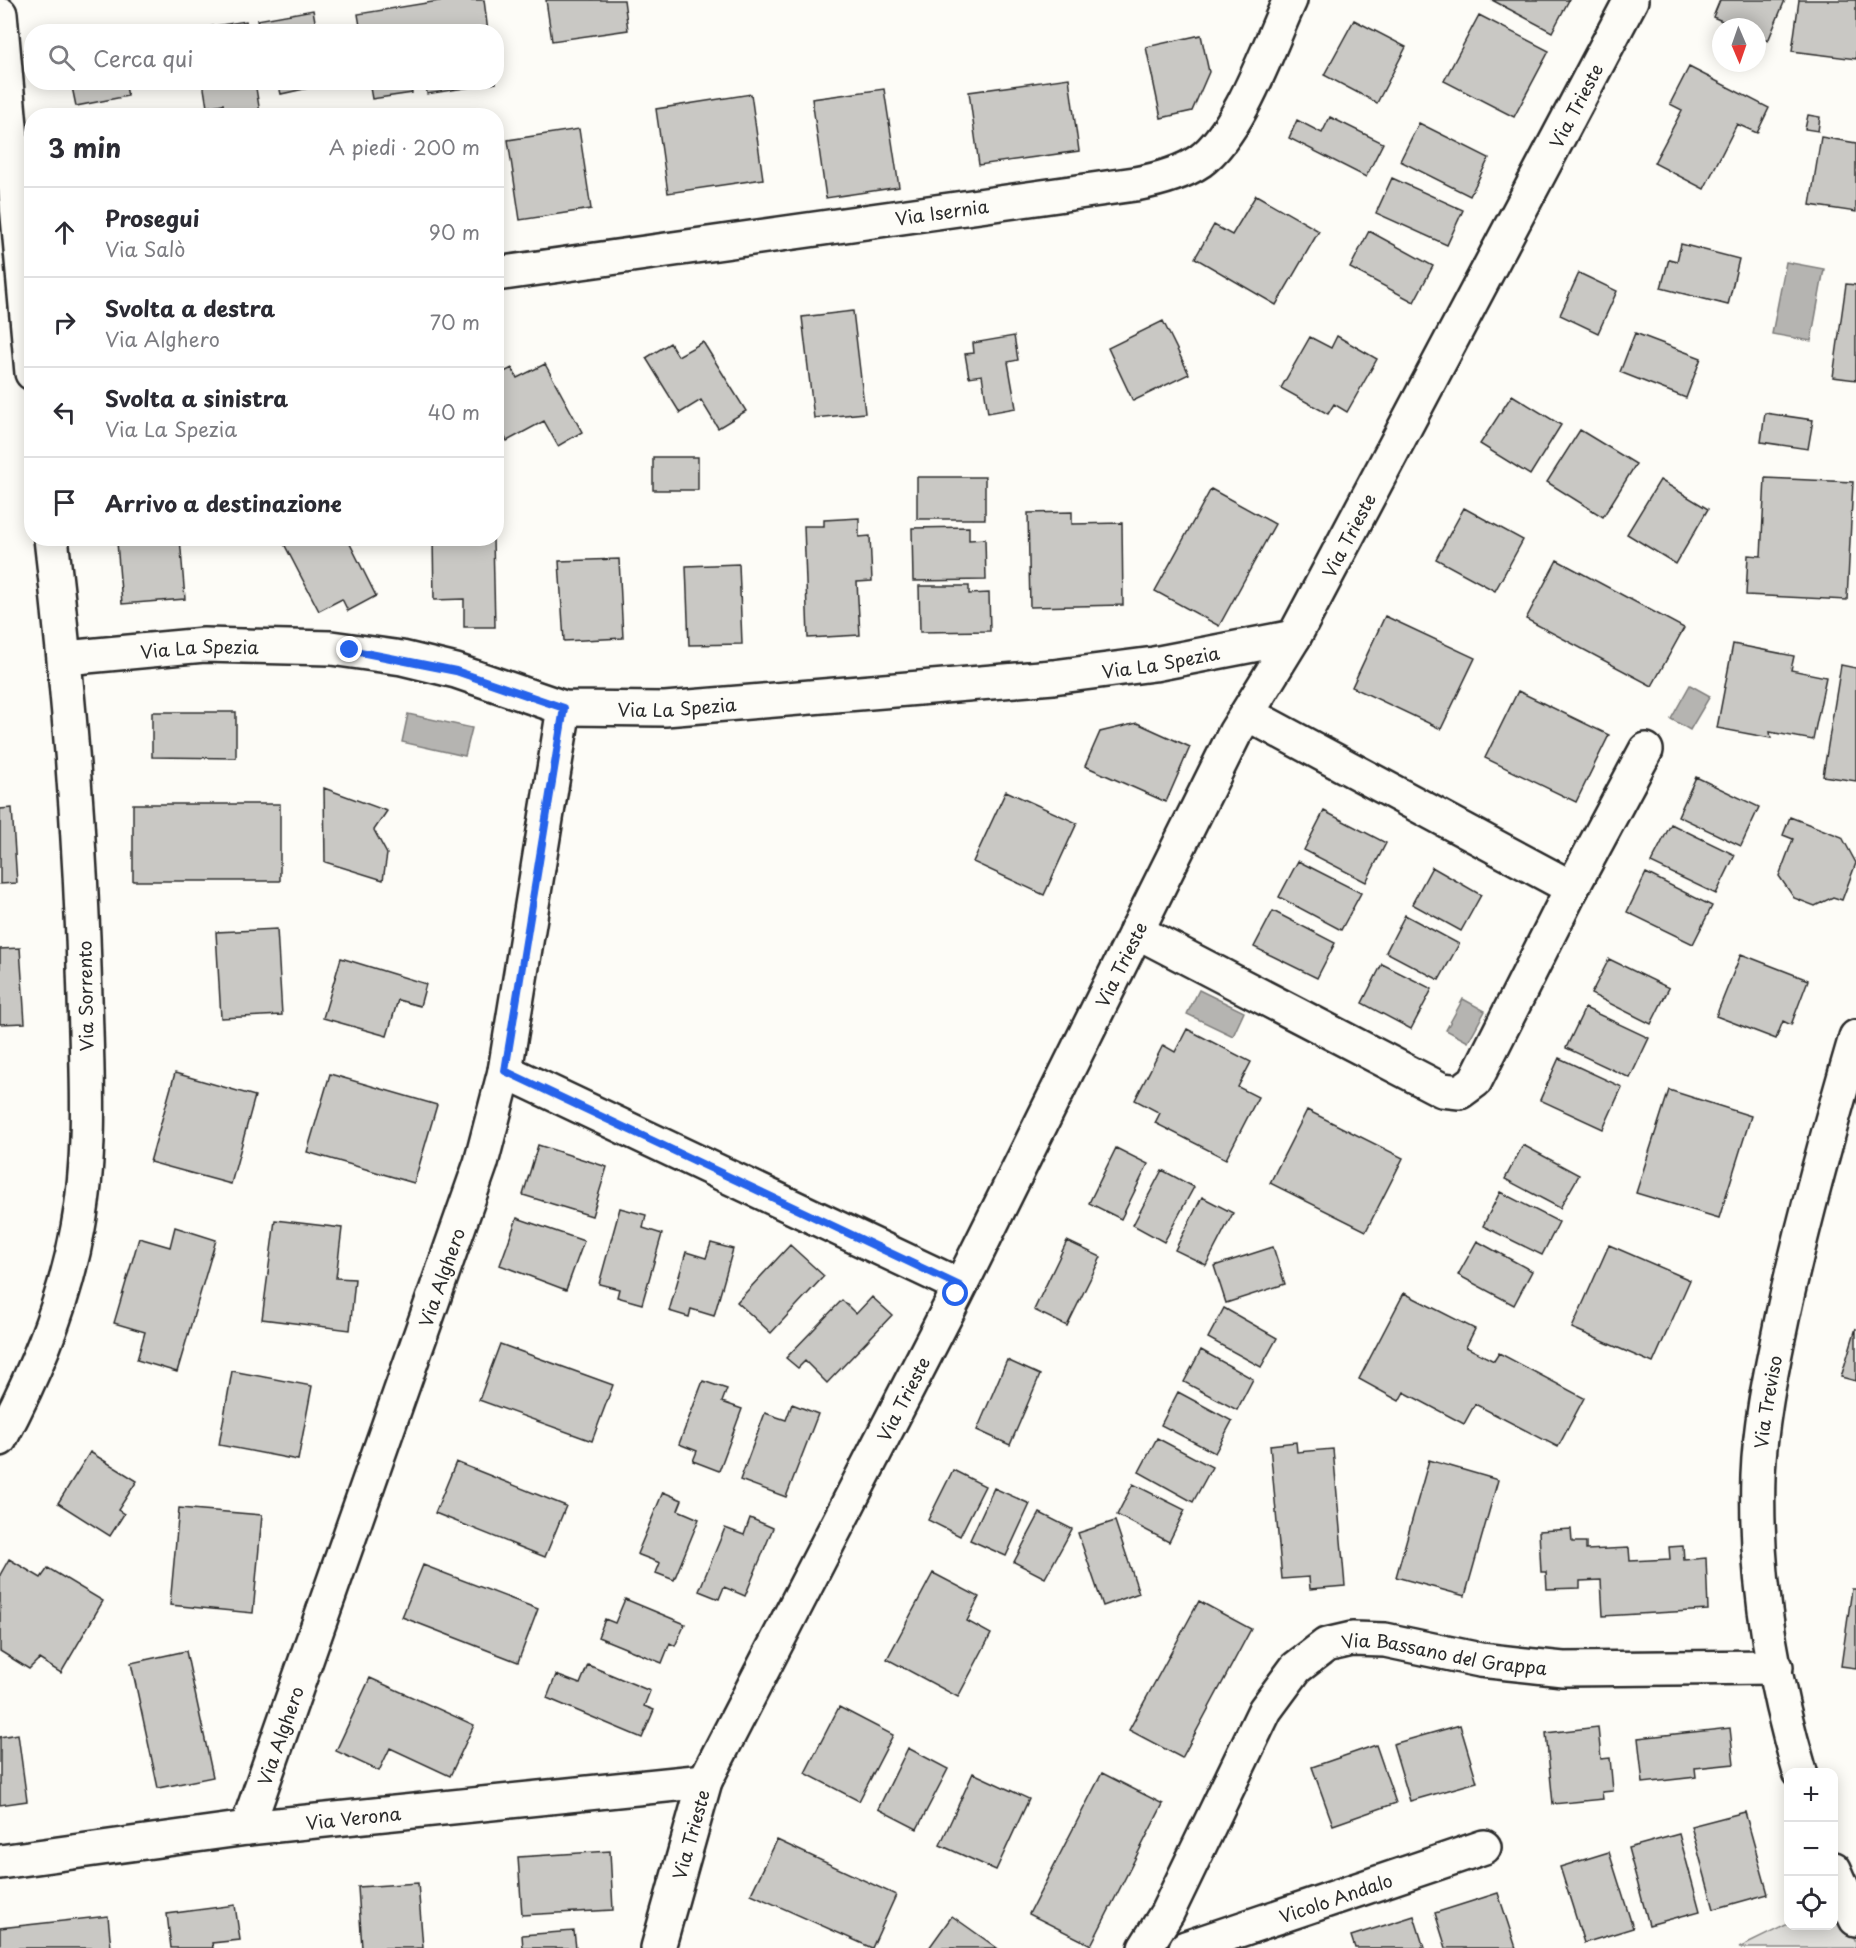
<!DOCTYPE html>
<html lang="it">
<head>
<meta charset="utf-8">
<style>
  body { margin:0; font-family:"Playpen Sans",sans-serif; background:#f7f7f7; color:#2b2b33 }
  .controls { position:absolute; right:18px; bottom:18px; display:grid; overflow:hidden; border-radius:12px; box-shadow:0 3px 15px #0003 }
  .controls button { width:54px; height:54px; display:grid; place-items:center; padding:0; border:0; border-bottom:2px solid #e1e1e2; background:#fff; color:#2b2b33; font:30px sans-serif }
  .compass { position:absolute; left:1712px; top:18px; width:54px; height:54px; border-radius:50%; background:#fff; box-shadow:0 3px 15px #0003; rotate:178deg }
  .stop { position:absolute; width:18px; height:18px; margin:-14px; border:4px solid #2563eb; border-radius:50%; background:#fff }
  .stop.end { background:#2563eb; border-color:#fff; box-shadow:0 2px 6px #0008 }
  .list { margin:0; padding:0; list-style:none }
  h2 { display:flex; justify-content:space-between; align-items:center; height:78px; margin:0; padding:0 24px; font-size:26px }
  h2 small { font-size:20px; font-weight:400; color:#7c7c81 }
  .list li { display:grid; grid-template-columns:39px 1fr auto; gap:18px; align-items:center; box-sizing:border-box; height:90px; padding:0 24px; border-top:2px solid #e1e1e2 }
  .list b { display:block; font-size:22px; white-space:nowrap }
  .list p { margin:0; font-size:20px; white-space:nowrap; color:#7c7c81 }
  .list em { font-size:20px; font-style:normal; color:#7c7c81 }
  .icon { flex:none; width:33px; height:33px; fill:none; stroke:currentColor; stroke-width:2; stroke-linecap:round; stroke-linejoin:round }
  .map { position:relative; flex:none; width:1856px; height:1948px; overflow:hidden }
  .search { position:absolute; background:#fff; box-shadow:0 3px 15px #0003; left:24px; top:24px; width:480px; height:66px; display:flex; align-items:center; gap:15px; box-sizing:border-box; padding:0 21px; border-radius:24px; color:#7c7c81; font-size:22px }
  .panel { position:absolute; background:#fff; box-shadow:0 3px 15px #0003; left:24px; top:108px; width:480px; height:438px; border-radius:24px }
  .map>svg:first-child { display:block }
</style>
</head>
<body>
<div class="map">
<svg width="1856" height="1948" viewBox="0 0 1856 1948">
  <rect width="100%" height="100%" fill="#fdfcf7"/>
  <filter id="ink" filterUnits="userSpaceOnUse"><feTurbulence type="fractalNoise" baseFrequency=".0167" numOctaves="2"/><feDisplacementMap in="SourceGraphic" scale="12" xChannelSelector="R" yChannelSelector="G"/><feConvolveMatrix kernelMatrix="1 2 1 2 8 2 1 2 1" color-interpolation-filters="sRGB"/></filter>
  <g filter="url(#ink)">
    <path fill="#dfdeda" stroke="#858482" stroke-width="1.5" d="M 1837,1901 L 1856,1942 L 1856,1948 L 1739,1948 L 1788,1924 L 1834,1926 L 1834,1902 Z"/>
    <path fill="#b5b4b1" stroke="#7e7d7b" stroke-width="1.5" d="M 1786,262 L 1824,269 L 1811,341 L 1772,334 Z
      M 1690,685 L 1710,696 L 1690,730 L 1671,719 Z
      M 408,714 L 472,728 L 465,756 L 402,742 Z
      M 1199,990 L 1244,1012 L 1233,1036 L 1187,1014 Z
      M 1463,999 L 1485,1011 L 1468,1042 L 1446,1030 Z"/>
    <path fill="#c9c8c4" stroke="#2b2b2b" stroke-width="1.5" d="M 445,0 L 484,0 L 488,32 L 361,32 L 358,14 Z
      M 546,0 L 624,0 L 628,30 L 552,41 Z
      M 1492,0 L 1569,0 L 1552,32 Z
      M 1720,0 L 1785,0 L 1768,41 L 1757,36 L 1757,27 L 1736,27 L 1713,17 Z
      M 1799,0 L 1856,0 L 1856,59 L 1792,51 Z
      M 313,10 L 317,32 L 259,32 L 257,20 Z
      M 1479,15 L 1549,51 L 1514,117 L 1444,81 Z
      M 1354,20 L 1406,47 L 1377,103 L 1324,75 Z
      M 246,21 L 248,32 L 196,32 L 195,29 Z
      M 1201,35 L 1209,72 L 1192,111 L 1161,118 L 1146,47 Z
      M 1689,67 L 1769,108 L 1757,133 L 1737,124 L 1704,189 L 1654,163 L 1682,110 L 1670,104 Z
      M 1069,78 L 1079,151 L 979,165 L 969,92 Z
      M 71,82 L 125,82 L 128,96 L 76,106 Z
      M 203,82 L 255,82 L 260,113 L 225,116 L 223,104 L 207,107 Z
      M 278,82 L 327,82 L 327,84 L 281,94 Z
      M 369,82 L 410,82 L 412,93 L 372,99 Z
      M 426,82 L 496,82 L 496,83 L 427,94 Z
      M 884,89 L 899,187 L 826,198 L 812,99 Z
      M 751,94 L 763,179 L 668,193 L 656,109 Z
      M 1808,115 L 1820,117 L 1818,131 L 1805,129 Z
      M 1330,117 L 1383,143 L 1366,177 L 1289,138 L 1297,120 L 1322,133 Z
      M 1419,123 L 1489,158 L 1470,196 L 1400,161 Z
      M 579,129 L 591,209 L 520,220 L 508,140 Z
      M 1821,137 L 1856,143 L 1856,212 L 1810,205 Z
      M 1392,178 L 1463,210 L 1447,245 L 1376,213 Z
      M 1256,195 L 1319,231 L 1276,305 L 1195,258 L 1214,225 L 1232,235 Z
      M 1369,231 L 1433,266 L 1414,302 L 1350,268 Z
      M 1681,244 L 1739,259 L 1728,305 L 1661,288 L 1669,259 L 1677,261 Z
      M 1579,273 L 1617,291 L 1598,333 L 1560,315 Z
      M 1846,284 L 1856,285 L 1856,380 L 1833,377 Z
      M 853,311 L 865,413 L 814,418 L 802,317 Z
      M 1163,321 L 1189,374 L 1133,401 L 1108,348 Z
      M 1635,333 L 1701,358 L 1686,398 L 1620,372 Z
      M 1014,336 L 1018,360 L 1008,362 L 1016,408 L 988,413 L 982,375 L 969,377 L 965,354 L 974,353 L 973,343 Z
      M 1337,336 L 1377,359 L 1347,412 L 1334,404 L 1328,414 L 1281,388 L 1310,337 L 1331,348 Z
      M 703,342 L 746,411 L 718,428 L 701,400 L 680,413 L 646,358 L 670,343 L 678,356 Z
      M 545,364 L 582,432 L 558,446 L 544,421 L 507,441 L 496,422 L 496,376 L 512,368 L 517,378 Z
      M 1512,395 L 1561,425 L 1530,475 L 1480,444 Z
      M 1765,413 L 1813,420 L 1808,449 L 1761,442 Z
      M 1580,430 L 1636,464 L 1603,517 L 1547,482 Z
      M 653,457 L 698,457 L 698,490 L 653,490 Z
      M 917,477 L 985,477 L 985,519 L 917,519 Z
      M 1765,478 L 1853,482 L 1847,600 L 1746,595 L 1748,555 L 1761,556 Z
      M 1660,480 L 1708,509 L 1676,564 L 1627,534 Z
      M 1211,489 L 1275,524 L 1219,626 L 1155,591 Z
      M 1464,508 L 1523,540 L 1495,591 L 1436,559 Z
      M 1072,512 L 1072,524 L 1122,523 L 1123,605 L 1030,607 L 1028,513 Z
      M 859,518 L 859,537 L 870,536 L 872,581 L 857,582 L 860,635 L 808,638 L 804,526 L 824,526 L 824,520 Z
      M 969,527 L 969,540 L 985,539 L 986,580 L 913,581 L 912,528 Z
      M 160,538 L 180,538 L 185,599 L 122,604 L 117,542 Z
      M 281,538 L 347,538 L 376,596 L 348,611 L 342,599 L 319,611 Z
      M 433,538 L 493,538 L 495,627 L 464,627 L 464,599 L 434,600 Z
      M 619,559 L 623,638 L 564,641 L 559,561 Z
      M 1557,560 L 1684,628 L 1652,686 L 1526,619 Z
      M 739,564 L 742,644 L 689,645 L 686,566 Z
      M 919,586 L 969,586 L 969,594 L 989,593 L 990,631 L 920,632 Z
      M 1385,616 L 1475,658 L 1441,729 L 1352,687 Z
      M 1733,644 L 1794,656 L 1791,670 L 1826,677 L 1813,740 L 1770,732 L 1771,738 L 1717,728 Z
      M 1841,665 L 1856,668 L 1856,781 L 1823,776 Z
      M 1518,691 L 1609,735 L 1576,802 L 1485,758 Z
      M 152,712 L 236,712 L 236,758 L 152,757 Z
      M 1137,723 L 1190,747 L 1166,802 L 1085,766 L 1100,732 Z
      M 1696,777 L 1759,807 L 1741,846 L 1678,816 Z
      M 324,788 L 387,811 L 374,830 L 387,854 L 383,880 L 325,862 Z
      M 1006,791 L 1077,823 L 1044,895 L 973,862 Z
      M 133,804 L 280,804 L 280,881 L 133,881 Z
      M 12,808 L 17,883 L 0,884 L 0,809 Z
      M 1324,811 L 1386,843 L 1366,882 L 1304,850 Z
      M 1790,817 L 1842,837 L 1856,863 L 1842,900 L 1833,897 L 1815,906 L 1794,898 L 1779,876 L 1793,839 L 1783,835 Z
      M 1671,824 L 1735,855 L 1716,894 L 1651,863 Z
      M 1298,861 L 1361,893 L 1341,930 L 1279,897 Z
      M 1432,867 L 1481,895 L 1461,931 L 1412,904 Z
      M 1646,873 L 1712,906 L 1693,944 L 1627,912 Z
      M 1273,911 L 1335,943 L 1317,978 L 1254,947 Z
      M 1405,915 L 1459,944 L 1439,980 L 1386,952 Z
      M 277,929 L 282,1015 L 221,1018 L 216,932 Z
      M 20,948 L 25,1023 L 0,1024 L 0,949 Z
      M 1741,954 L 1808,980 L 1791,1025 L 1783,1021 L 1776,1039 L 1716,1016 Z
      M 341,958 L 426,984 L 420,1006 L 398,1000 L 387,1036 L 323,1018 Z
      M 1609,959 L 1669,988 L 1651,1024 L 1591,994 Z
      M 1382,964 L 1432,989 L 1411,1029 L 1362,1003 Z
      M 1585,1008 L 1649,1038 L 1630,1078 L 1566,1048 Z
      M 1187,1029 L 1251,1062 L 1238,1087 L 1258,1097 L 1226,1159 L 1155,1123 L 1160,1113 L 1135,1100 L 1163,1045 L 1175,1052 Z
      M 1559,1058 L 1622,1087 L 1603,1129 L 1540,1100 Z
      M 175,1073 L 255,1096 L 231,1184 L 150,1162 Z
      M 330,1074 L 437,1105 L 414,1183 L 307,1152 Z
      M 1669,1090 L 1751,1116 L 1719,1218 L 1636,1193 Z
      M 1307,1110 L 1403,1158 L 1366,1231 L 1270,1183 Z
      M 538,1145 L 607,1167 L 592,1216 L 523,1195 Z
      M 1523,1145 L 1579,1175 L 1560,1208 L 1505,1179 Z
      M 1116,1148 L 1148,1164 L 1121,1219 L 1089,1203 Z
      M 1162,1170 L 1194,1187 L 1164,1242 L 1133,1225 Z
      M 1500,1192 L 1559,1222 L 1542,1255 L 1483,1226 Z
      M 1202,1197 L 1233,1213 L 1206,1265 L 1175,1250 Z
      M 620,1208 L 646,1215 L 643,1228 L 662,1234 L 642,1304 L 617,1297 L 619,1289 L 599,1284 Z
      M 517,1218 L 584,1241 L 566,1290 L 500,1265 Z
      M 275,1220 L 342,1228 L 336,1278 L 355,1279 L 350,1330 L 262,1319 Z
      M 175,1227 L 216,1240 L 177,1372 L 137,1360 L 145,1332 L 114,1323 L 139,1238 L 170,1247 Z
      M 1067,1241 L 1101,1257 L 1067,1326 L 1034,1310 Z
      M 1477,1241 L 1532,1271 L 1514,1305 L 1458,1275 Z
      M 711,1243 L 733,1249 L 714,1316 L 691,1309 L 689,1317 L 669,1311 L 686,1252 L 706,1258 Z
      M 790,1245 L 824,1276 L 771,1333 L 737,1302 Z
      M 1609,1245 L 1690,1280 L 1653,1363 L 1572,1328 Z
      M 1273,1247 L 1285,1284 L 1226,1303 L 1214,1266 Z
      M 1404,1293 L 1475,1329 L 1466,1347 L 1494,1361 L 1499,1353 L 1584,1398 L 1558,1447 L 1475,1404 L 1464,1424 L 1404,1392 L 1399,1401 L 1359,1379 Z
      M 872,1297 L 892,1315 L 827,1383 L 805,1361 L 798,1368 L 786,1358 L 842,1300 L 856,1314 Z
      M 1224,1308 L 1277,1338 L 1261,1367 L 1208,1338 Z
      M 1856,1328 L 1856,1381 L 1841,1377 Z
      M 500,1344 L 613,1385 L 592,1441 L 479,1400 Z
      M 1201,1350 L 1253,1379 L 1237,1410 L 1184,1382 Z
      M 1007,1360 L 1040,1375 L 1010,1445 L 977,1430 Z
      M 232,1371 L 312,1386 L 298,1460 L 219,1445 Z
      M 703,1381 L 727,1389 L 722,1402 L 742,1409 L 719,1471 L 693,1461 L 697,1451 L 679,1444 Z
      M 1178,1392 L 1232,1421 L 1215,1453 L 1161,1425 Z
      M 792,1404 L 818,1414 L 786,1497 L 740,1480 L 765,1413 L 786,1420 Z
      M 1157,1438 L 1212,1467 L 1193,1502 L 1139,1472 Z
      M 1296,1442 L 1297,1452 L 1333,1449 L 1345,1586 L 1310,1589 L 1309,1577 L 1282,1579 L 1270,1445 Z
      M 90,1452 L 137,1481 L 118,1510 L 124,1514 L 110,1536 L 58,1503 Z
      M 1429,1460 L 1498,1480 L 1465,1596 L 1396,1577 Z
      M 456,1462 L 566,1506 L 545,1557 L 435,1513 Z
      M 953,1470 L 985,1486 L 960,1536 L 928,1520 Z
      M 1133,1484 L 1185,1510 L 1169,1542 L 1117,1515 Z
      M 994,1488 L 1030,1504 L 1006,1556 L 970,1540 Z
      M 663,1492 L 682,1500 L 678,1510 L 699,1519 L 674,1580 L 656,1573 L 660,1563 L 637,1554 Z
      M 179,1508 L 262,1515 L 253,1613 L 170,1605 Z
      M 1040,1513 L 1072,1529 L 1045,1578 L 1014,1562 Z
      M 750,1518 L 773,1528 L 745,1596 L 724,1587 L 719,1599 L 699,1591 L 725,1528 L 744,1535 Z
      M 1115,1521 L 1139,1593 L 1103,1606 L 1078,1533 Z
      M 1571,1529 L 1572,1542 L 1586,1542 L 1586,1550 L 1629,1548 L 1630,1561 L 1670,1559 L 1669,1547 L 1683,1546 L 1684,1560 L 1706,1558 L 1708,1610 L 1603,1616 L 1601,1580 L 1580,1581 L 1580,1588 L 1547,1589 L 1546,1572 L 1541,1572 L 1539,1531 Z
      M 9,1559 L 41,1578 L 48,1568 L 103,1601 L 61,1673 L 39,1659 L 29,1669 L 0,1651 L 0,1575 Z
      M 423,1565 L 538,1609 L 518,1662 L 402,1617 Z
      M 933,1573 L 979,1597 L 967,1621 L 991,1634 L 958,1697 L 887,1659 Z
      M 1852,1589 L 1856,1589 L 1856,1668 L 1841,1666 Z
      M 625,1599 L 685,1624 L 675,1646 L 670,1643 L 662,1663 L 598,1637 L 605,1619 L 615,1623 Z
      M 1199,1601 L 1251,1629 L 1182,1758 L 1129,1730 Z
      M 186,1651 L 213,1777 L 158,1788 L 131,1663 Z
      M 588,1665 L 650,1691 L 644,1706 L 654,1710 L 642,1738 L 547,1698 L 556,1675 L 580,1684 Z
      M 370,1678 L 474,1725 L 450,1776 L 390,1748 L 379,1771 L 336,1751 Z
      M 839,1707 L 893,1735 L 859,1801 L 805,1773 Z
      M 1460,1725 L 1477,1782 L 1410,1801 L 1393,1744 Z
      M 1598,1727 L 1601,1759 L 1610,1758 L 1613,1791 L 1602,1792 L 1603,1799 L 1553,1804 L 1546,1733 Z
      M 1730,1728 L 1734,1764 L 1695,1768 L 1696,1777 L 1643,1783 L 1638,1738 Z
      M 18,1734 L 27,1801 L 0,1805 L 0,1737 Z
      M 1376,1745 L 1396,1803 L 1333,1825 L 1312,1767 Z
      M 908,1748 L 948,1769 L 917,1829 L 878,1809 Z
      M 973,1773 L 1029,1799 L 996,1870 L 940,1845 Z
      M 1102,1773 L 1163,1804 L 1091,1945 L 1029,1914 Z
      M 1745,1812 L 1768,1894 L 1714,1909 L 1691,1826 Z
      M 1679,1834 L 1700,1911 L 1649,1925 L 1628,1848 Z
      M 777,1840 L 896,1895 L 872,1948 L 751,1894 Z
      M 610,1851 L 613,1910 L 522,1915 L 518,1857 Z
      M 1609,1852 L 1633,1928 L 1584,1943 L 1560,1867 Z
      M 418,1883 L 423,1948 L 362,1948 L 358,1887 Z
      M 1498,1893 L 1516,1948 L 1446,1948 L 1435,1913 Z
      M 235,1905 L 240,1940 L 212,1943 L 213,1948 L 171,1948 L 167,1914 Z
      M 108,1916 L 111,1948 L 0,1948 L 0,1928 Z
      M 952,1916 L 997,1948 L 929,1948 Z
      M 1414,1916 L 1424,1948 L 1355,1948 L 1351,1936 Z
      M 574,1931 L 576,1948 L 523,1948 L 522,1935 Z"/>
    <g fill="none" stroke-linecap="round" stroke-linejoin="round">
      <g stroke="#2b2b2b" stroke-width="38">
        <g id="minor">
          <path d="M 0,14 L 32,373"/>
          <path id="s1" d="M 496,274 L 1135,184 C 1157,180 1181,174 1200,161 C 1240,132 1269,45 1290,0"/>
          <path id="s2" d="M 65,658 L 204,645 L 331,648 L 402,658 L 456,671 L 564,708 L 665,709 L 1053,677 L 1154,664 L 1294,637"/>
          <path d="M 1572,888 L 1646,750"/>
          <path d="M 1136,931 L 1442,1090 L 1460,1092 L 1475,1081 L 1572,888 L 1248,714"/>
          <path d="M 505,1071 L 960,1286"/>
          <path d="M 0,1439 C 35,1374 65,1301 78,1228 C 92,1153 87,1074 85,998 C 81,844 69,691 51,538"/>
          <path id="s3" d="M 1800,1772 C 1772,1678 1755,1575 1758,1476 C 1760,1421 1772,1368 1783,1314 C 1803,1221 1829,1129 1856,1037"/>
          <path id="s4" d="M 247,1828 L 481,1163 L 505,1071 L 564,708"/>
          <path id="s5" d="M 0,1862 L 247,1828 L 705,1781"/>
          <path d="M 1834,1869 L 1856,1919"/>
          <path id="s6" d="M 658,1948 L 705,1781 L 956,1295 L 1235,733 L 1294,637 L 1631,0"/>
          <path id="s7" d="M 1145,1948 L 1167,1913 L 1265,1710 L 1296,1668 L 1326,1645 L 1352,1639 L 1385,1640 L 1480,1660 L 1563,1669 L 1776,1667"/>
          <path id="s8" d="M 1186,1948 L 1484,1847"/>
        </g>
      </g>
      <use href="#minor" stroke="#fdfcf7" stroke-width="33"/>
    </g>
  </g>
  <g fill="none" stroke-linecap="round" stroke-linejoin="round" filter="url(#ink)">
    <path stroke="#2563eb" stroke-width="8" d="M 350,650 L 456,671 L 564,708 L 505,1071 L 960,1286 L 956,1294"/>
  </g>
  <g text-anchor="middle" dominant-baseline="central" stroke-width="5" stroke-linejoin="round" paint-order="stroke">
    <g font-size="18" fill="#2b2b2b" stroke="#fdfcf7">
      <text stroke="none"><textPath href="#s6" startOffset="2062">Via Trieste</textPath></text>
      <text stroke="none"><textPath href="#s1" startOffset="450">Via Isernia</textPath></text>
      <text stroke="none"><textPath href="#s6" startOffset="1576">Via Trieste</textPath></text>
      <text stroke="none"><textPath href="#s2" startOffset="135">Via La Spezia</textPath></text>
      <text stroke="none"><textPath href="#s2" startOffset="1107">Via La Spezia</textPath></text>
      <text stroke="none"><textPath href="#s2" startOffset="621">Via La Spezia</textPath></text>
      <text stroke="none"><textPath href="#s6" startOffset="1090">Via Trieste</textPath></text>
      <text transform="translate(85 996) rotate(-91)">Via Sorrento</text>
      <text stroke="none"><textPath href="#s4" startOffset="584">Via Alghero</textPath></text>
      <text stroke="none"><textPath href="#s6" startOffset="604">Via Trieste</textPath></text>
      <text stroke="none"><textPath href="#s3" startOffset="375">Via Treviso</textPath></text>
      <text stroke="none"><textPath href="#s7" startOffset="477">Via Bassano del Grappa</textPath></text>
      <text stroke="none"><textPath href="#s4" startOffset="98">Via Alghero</textPath></text>
      <text stroke="none"><textPath href="#s5" startOffset="356">Via Verona</textPath></text>
      <text stroke="none"><textPath href="#s6" startOffset="118">Via Trieste</textPath></text>
      <text stroke="none"><textPath href="#s8" startOffset="158">Vicolo Andalo</textPath></text>
    </g>
  </g>
</svg>
<div class="controls">
<button>+</button>
<button>−</button>
<button><svg class="icon" aria-label="locate" viewBox="0 0 24 24"><circle cx="12" cy="12" r="6"/><path d="M12 2v4M12 18v4M2 12h4M18 12h4"/></svg></button>
</div>
<svg class="compass" viewBox="-18 -18 36 36"><path d="M0-13l5 13h-10z" fill="#e53935"/><path d="M0 13l5-13h-10z" fill="#7c7c81"/></svg>
<div class="stop" style="left:956px;top:1294px"></div>
<div class="stop end" style="left:350px;top:650px"></div>
<div class="search"><svg class="icon" aria-label="search" viewBox="0 0 24 24"><circle cx="10" cy="10" r="6"/><path d="M15 15l6 6"/></svg>Cerca qui</div>
<section class="panel">
<h2>3 min<small>A piedi · 200 m</small></h2>
<ul class="list">
<li><svg class="icon" aria-label="ahead" viewBox="0 0 24 24"><path d="M12 20V5M6 11l6-6 6 6"/></svg><div><b>Prosegui</b><p>Via Salò</p></div><em>90 m</em></li>
<li><svg class="icon" aria-label="right" viewBox="0 0 24 24"><path d="M7 20v-9h11M14 6l5 5-5 5"/></svg><div><b>Svolta a destra</b><p>Via Alghero</p></div><em>70 m</em></li>
<li><svg class="icon" aria-label="left" viewBox="0 0 24 24"><path d="M17 20v-9H6M10 6l-5 5 5 5"/></svg><div><b>Svolta a sinistra</b><p>Via La Spezia</p></div><em>40 m</em></li>
<li><svg class="icon" aria-label="arrive" viewBox="0 0 24 24"><path d="M6 21V4h12l-3 4 3 4H6"/></svg><div><b>Arrivo a destinazione</b></div></li>
</ul>
</section>
</div>
</body>
</html>
